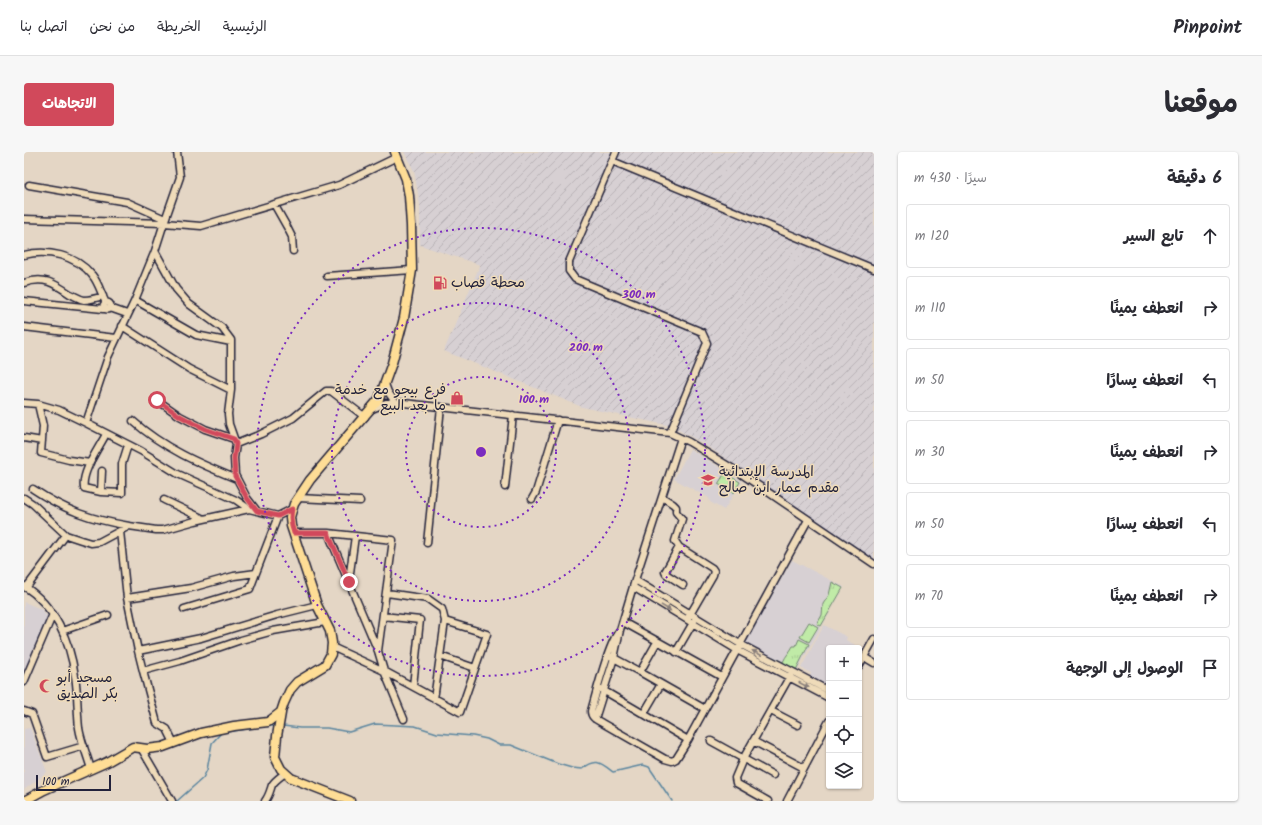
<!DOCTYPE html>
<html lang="ar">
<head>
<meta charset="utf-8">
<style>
  body { margin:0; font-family:Kalam,"Playpen Sans Arabic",sans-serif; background:#f7f7f7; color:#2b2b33; direction:rtl }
  .controls { position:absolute; right:12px; bottom:12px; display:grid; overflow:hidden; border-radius:4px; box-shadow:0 1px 3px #0004 }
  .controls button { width:36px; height:36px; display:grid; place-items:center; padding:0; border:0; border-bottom:1px solid #e1e1e2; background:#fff; color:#2b2b33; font:20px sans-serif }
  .scale { position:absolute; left:12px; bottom:10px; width:75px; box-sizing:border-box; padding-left:4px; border:2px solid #22223b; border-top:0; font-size:11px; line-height:14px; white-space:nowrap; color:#22223b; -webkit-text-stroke:3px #efdbb9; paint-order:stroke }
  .stop { position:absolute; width:12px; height:12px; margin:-9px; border:3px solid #d1495b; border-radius:50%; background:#fff }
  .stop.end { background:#d1495b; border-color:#fff; box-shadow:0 1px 4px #0008 }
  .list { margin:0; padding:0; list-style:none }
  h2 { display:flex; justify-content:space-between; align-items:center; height:52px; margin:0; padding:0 16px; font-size:17px }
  h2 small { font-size:13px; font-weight:400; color:#7c7c81 }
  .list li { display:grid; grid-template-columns:26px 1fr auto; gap:12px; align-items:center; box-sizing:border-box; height:64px; margin:0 8px 8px; padding:0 8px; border:1px solid #e1e1e2; border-radius:4px }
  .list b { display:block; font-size:15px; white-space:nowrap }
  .list em { font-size:13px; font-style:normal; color:#7c7c81 }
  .icon { flex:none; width:22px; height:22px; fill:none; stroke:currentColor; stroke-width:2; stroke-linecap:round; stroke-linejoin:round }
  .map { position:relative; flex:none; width:850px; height:649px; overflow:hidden; direction:ltr; border-radius:4px }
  header { display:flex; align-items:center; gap:24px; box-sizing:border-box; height:56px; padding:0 20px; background:#fff; border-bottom:1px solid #e1e1e2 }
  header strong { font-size:19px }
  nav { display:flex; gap:22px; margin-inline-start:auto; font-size:14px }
  .intro { display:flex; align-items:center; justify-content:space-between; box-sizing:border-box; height:96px; padding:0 24px }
  h1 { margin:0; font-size:28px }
  .button { padding:10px 18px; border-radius:4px; background:#d1495b; color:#fff; font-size:14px; font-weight:700 }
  main { display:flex; gap:24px; padding:0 24px }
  aside { flex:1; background:#fff; border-radius:4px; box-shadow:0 1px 3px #0004 }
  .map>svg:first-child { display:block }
</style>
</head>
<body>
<header>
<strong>Pinpoint</strong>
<nav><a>الرئيسية</a><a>الخريطة</a><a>من نحن</a><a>اتصل بنا</a></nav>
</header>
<div class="intro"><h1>موقعنا</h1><a class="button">الاتجاهات</a></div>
<main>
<aside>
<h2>6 دقيقة<small>سيرًا · 430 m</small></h2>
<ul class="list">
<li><svg class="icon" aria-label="ahead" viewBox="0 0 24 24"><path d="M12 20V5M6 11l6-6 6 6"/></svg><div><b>تابع السير</b></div><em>120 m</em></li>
<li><svg class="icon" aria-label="right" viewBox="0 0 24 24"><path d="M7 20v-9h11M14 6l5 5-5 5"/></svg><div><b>انعطف يمينًا</b></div><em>110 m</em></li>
<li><svg class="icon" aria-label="left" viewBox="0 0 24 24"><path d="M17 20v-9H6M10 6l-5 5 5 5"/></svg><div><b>انعطف يسارًا</b></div><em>50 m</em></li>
<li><svg class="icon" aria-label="right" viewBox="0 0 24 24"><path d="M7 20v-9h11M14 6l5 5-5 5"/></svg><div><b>انعطف يمينًا</b></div><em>30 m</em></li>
<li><svg class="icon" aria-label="left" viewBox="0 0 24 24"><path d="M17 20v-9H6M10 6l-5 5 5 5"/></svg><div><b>انعطف يسارًا</b></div><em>50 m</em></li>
<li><svg class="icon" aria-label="right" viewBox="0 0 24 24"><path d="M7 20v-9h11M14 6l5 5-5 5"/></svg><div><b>انعطف يمينًا</b></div><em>70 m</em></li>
<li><svg class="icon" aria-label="arrive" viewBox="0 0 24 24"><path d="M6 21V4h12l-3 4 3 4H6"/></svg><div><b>الوصول إلى الوجهة</b></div></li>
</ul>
</aside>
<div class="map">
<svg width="850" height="649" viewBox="0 0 850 649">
  <defs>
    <pattern id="industrial-furrows" width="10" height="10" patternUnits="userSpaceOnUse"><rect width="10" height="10" fill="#d7d0d3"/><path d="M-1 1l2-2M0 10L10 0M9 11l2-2" fill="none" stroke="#b8b2b6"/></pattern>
    <pattern id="grass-tufts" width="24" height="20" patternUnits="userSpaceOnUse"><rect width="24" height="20" fill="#c0eba7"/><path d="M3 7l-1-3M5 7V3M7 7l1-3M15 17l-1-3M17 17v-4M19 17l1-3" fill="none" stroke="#a5c991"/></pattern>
  </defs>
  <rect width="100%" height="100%" fill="#e4d6c5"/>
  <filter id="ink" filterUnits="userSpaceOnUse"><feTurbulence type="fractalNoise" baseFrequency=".025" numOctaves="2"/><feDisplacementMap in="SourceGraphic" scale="8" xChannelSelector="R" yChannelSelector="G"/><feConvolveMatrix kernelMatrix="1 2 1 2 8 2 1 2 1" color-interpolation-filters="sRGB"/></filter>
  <g filter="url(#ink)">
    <path fill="#d7d0d3" d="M 666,297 L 718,329 L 700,358 L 686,350 L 685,346 L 650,327 Z
      M 768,408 L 820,435 L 772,520 L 722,494 L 722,490 Z
      M 0,450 L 17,457 L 24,465 L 0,522 Z
      M 800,473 L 823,485 L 822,488 L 840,498 L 835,507 L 835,496 L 805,496 L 805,534 L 786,524 L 787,521 L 777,516 Z
      M 6,576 L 23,620 L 0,638 L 0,577 Z"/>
    <path fill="url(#industrial-furrows)" d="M 380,0 L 850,0 L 850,408 L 680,292 L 647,274 L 558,255 L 420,199 L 456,113 L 396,93 L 396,53 L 390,19 Z"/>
    <path fill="url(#grass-tufts)" stroke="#718671" d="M 701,321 L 716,330 L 710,341 L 694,332 Z
      M 808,430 L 819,436 L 797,474 L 793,472 L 798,463 L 799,452 L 805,443 Z
      M 775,487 L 785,492 L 772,518 L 748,506 L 749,505 L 759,510 C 762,503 766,500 769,494 L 772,494 Z"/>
    <path fill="#c0eba7" stroke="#718671" d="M 785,470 L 794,475 L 785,490 L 776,485 Z"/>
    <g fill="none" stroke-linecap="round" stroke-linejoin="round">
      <path stroke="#5a859f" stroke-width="1.5" d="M 244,574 L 250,574
        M 259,574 L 276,576 L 303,576 L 325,580 L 351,572 L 391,574 L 413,581 L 449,584 L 463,587 L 475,593 L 487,593 L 534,612 L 548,616 L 558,617 C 572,606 576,610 589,620 L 619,613 L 625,615 L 648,649
        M 153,649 L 179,626 L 183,618 L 188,591 L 197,581 L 229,576"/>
      <g stroke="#22223b" stroke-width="9">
        <path id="minor" d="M 153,0 L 156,25 L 140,71 L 131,99 L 152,137 L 165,152 L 198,176 L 207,188 L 207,238 L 204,262 L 205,272 L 212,292 L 210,306 L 211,323 L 223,346 L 233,359
          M 588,9 L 592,0
          M 5,33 L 103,50 L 141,67
          M 250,52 L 263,75 L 268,85 L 269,99
          M 0,67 L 140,71 L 177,74 L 315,33 L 373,5
          M 0,103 C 23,97 52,103 68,123 C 75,131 77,142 82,151
          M 303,124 L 388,118
          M 0,131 C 20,124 30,131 46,142 C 51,144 55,147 60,148 C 66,148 73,146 79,144
          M 111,148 L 172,183 L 207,190
          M 0,149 L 79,157 L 81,156
          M79.5 154a3.5 3.5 0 1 1 7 0a3.5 3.5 0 1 1-7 0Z
          M 86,156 L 103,162
          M 98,174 L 165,217 L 207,238
          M 0,175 L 92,186
          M 361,232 L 364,240 L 371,250
          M 133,248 L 156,264 L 181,277 L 210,287
          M 0,251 L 14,252 L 35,258 L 62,271 L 117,299 L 154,322 L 212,348 L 225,357
          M 14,252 L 19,274 L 17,301 L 45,308 L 66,311
          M 348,257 L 362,251 L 371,250 L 646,281 L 665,290 L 716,321 L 850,412
          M 109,269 C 139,296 176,312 213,327
          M 62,271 L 84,205 L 111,148 L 131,99
          M 646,281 L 683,191 L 678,180 L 551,127 L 545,119 L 545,110 L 588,9 L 850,117
          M 82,282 C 75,296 57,320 60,336 L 77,340 L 98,341 L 98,312 L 104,293
          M 0,286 L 18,289
          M 212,292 L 237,282 L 269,266 L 302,239 L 307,239 L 341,265
          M 481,335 L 489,263
          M 9,337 C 42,359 66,367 105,374
          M 77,340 L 78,319
          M 638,345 L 649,352 L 652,355 L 652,360 L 658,367 L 651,389 L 655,395 L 688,416 L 690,419 L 689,423 L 664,466
          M 0,346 L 9,352 L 42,383
          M 274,346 L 336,349
          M 508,347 L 512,340 L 534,268
          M 140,348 L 180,367
          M 96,379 L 103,446 L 114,499
          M 270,381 L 304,381 L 369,388 L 354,499
          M 304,381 L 354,499 L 360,519 L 380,567
          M 403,391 L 417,255
          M 655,395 L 641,420 L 642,422 L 659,433
          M 325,428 L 331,384
          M 611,428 L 716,492 L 805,539
          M 0,434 C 31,454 46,489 51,524 C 54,541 53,559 55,576 C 57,589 63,603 67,617
          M 609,435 L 713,498 L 805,546
          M 2,436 L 42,383 L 57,388 L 67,391 L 75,390 L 105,374 L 132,378 L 139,378 L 171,369 L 225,357 L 254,364 L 268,357
          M 363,441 L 404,447 L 418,457 L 421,469 L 410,547
          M 103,446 L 167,436 L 210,424 L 232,421 L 254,364
          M 160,457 L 226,437 L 232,421
          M 359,464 L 396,468 L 389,534
          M 599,470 L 698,525
          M 596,478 C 585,489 572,542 567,559 C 567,566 573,568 578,571 L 641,607 L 648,609 L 652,607 L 664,588 L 784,368
          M 38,479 L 84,463
          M 308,495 L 360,519 L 436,560 L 463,482 L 421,469
          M 652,500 L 670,469
          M 416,504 L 451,516
          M 588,505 L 616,520 L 681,557
          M 840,505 L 850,511
          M 835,514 L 850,487
          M 119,519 L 114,499 L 177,486 L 253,463 L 293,453
          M 616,520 L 633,490
          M 0,530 L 29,462
          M 577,537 L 664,588
          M 0,559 L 8,562 L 23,605 L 60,594
          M 747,559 L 774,573
          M 620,561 L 637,532
          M 571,567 L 590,506 L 596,478 L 611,428 L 657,286
          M 687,589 L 749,623
          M 729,589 L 780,616
          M 150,591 L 143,577 L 133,571 L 119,519 L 156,509 L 217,488 L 249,479 L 301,470
          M 117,596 L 148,649
          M 241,649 C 245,644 246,639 248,633 C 251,628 256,625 261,621
          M 744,649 L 712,631 L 711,626 L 719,607 L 766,524
          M 763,649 L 805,569"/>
      </g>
      <g stroke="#22223b" stroke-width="11">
        <path id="major" d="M 257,561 L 253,584 L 251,605 L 257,617 L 267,626 L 326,649
          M 0,649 L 20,638 L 83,610 L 109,595 L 123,597 L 139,595 L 177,581 L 210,574 L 244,570 L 257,560 L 260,551 L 266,538 L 273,530 L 301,513 L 307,502 L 308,491 L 306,479 L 293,453 L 267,374 L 266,365 L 270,352 L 286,328 L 355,247 L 368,211 L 380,166 L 388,118 L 387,73 L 385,44 L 382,27 L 371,0"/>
      </g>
      <use href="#minor" stroke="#efdbb9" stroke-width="6"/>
      <use href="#major" stroke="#fedd96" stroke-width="8"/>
    </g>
    <defs><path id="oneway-solid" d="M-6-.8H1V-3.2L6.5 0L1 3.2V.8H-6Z"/></defs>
    <g fill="#887e7a">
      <use href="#oneway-solid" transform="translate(642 456) rotate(32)"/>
      <use href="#oneway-solid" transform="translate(733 501) rotate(-152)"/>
      <use href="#oneway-solid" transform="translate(780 533) rotate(27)"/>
    </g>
  </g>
  <g fill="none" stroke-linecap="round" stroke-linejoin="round" filter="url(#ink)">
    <path stroke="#d1495b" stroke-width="5" d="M 133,248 L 156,264 L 181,277 L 210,287 L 212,292 L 210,306 L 211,324 L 223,346 L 233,359 L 254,364 L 268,357 C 266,366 267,373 270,381 L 304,381 L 325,430"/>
  </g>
  <g fill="none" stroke="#7b2cbf" stroke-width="2" stroke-dasharray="2 4">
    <circle cx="457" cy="300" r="75"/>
    <circle cx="457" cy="300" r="149"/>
    <circle cx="457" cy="300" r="224"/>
  </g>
  <defs>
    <g id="fuel-bare" transform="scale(1.08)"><path d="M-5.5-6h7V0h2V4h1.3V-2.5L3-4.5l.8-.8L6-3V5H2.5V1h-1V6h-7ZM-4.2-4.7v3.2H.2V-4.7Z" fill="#d1495b" stroke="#efdbb9" stroke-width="2.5" paint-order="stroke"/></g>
    <g id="shop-bare" transform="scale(1.08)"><path d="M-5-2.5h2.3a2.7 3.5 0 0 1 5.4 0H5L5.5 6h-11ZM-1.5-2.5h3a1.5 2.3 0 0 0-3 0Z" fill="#d1495b" stroke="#efdbb9" stroke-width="2.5" paint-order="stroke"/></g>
    <g id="school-bare" transform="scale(1.08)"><path d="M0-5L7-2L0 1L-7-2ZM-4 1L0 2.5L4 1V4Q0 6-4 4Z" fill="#d1495b" stroke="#efdbb9" stroke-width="2.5" paint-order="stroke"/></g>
    <g id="mosque-bare" transform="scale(1.08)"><path d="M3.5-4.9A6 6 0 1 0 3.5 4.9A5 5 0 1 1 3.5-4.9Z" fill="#d1495b" stroke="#efdbb9" stroke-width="2.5" paint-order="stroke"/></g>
  </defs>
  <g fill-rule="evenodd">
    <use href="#fuel-bare" x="416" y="131"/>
    <use href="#shop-bare" x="433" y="246"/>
    <use href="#school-bare" x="684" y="328"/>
    <use href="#mosque-bare" x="22" y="534"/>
  </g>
  <g text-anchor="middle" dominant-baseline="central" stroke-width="3" stroke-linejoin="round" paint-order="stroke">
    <g font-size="14" fill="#22223b" stroke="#efdbb9" text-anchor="start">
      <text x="427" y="131">محطة قصاب</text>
      <text x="422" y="238" text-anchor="end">فرع بيجو مع خدمة<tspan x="422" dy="16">ما بعد البيع</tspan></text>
      <text x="695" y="320">المدرسة الإبتدائية<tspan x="695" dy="16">مقدم عمار ابن صالح</tspan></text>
      <text x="33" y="526">مسجد أبو<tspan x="33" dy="16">بكر الصديق</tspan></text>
    </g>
  </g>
  <circle cx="457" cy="300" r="6" fill="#7b2cbf" stroke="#efdbb9" stroke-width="2"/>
  <g font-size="12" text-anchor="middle" font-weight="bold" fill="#7b2cbf" stroke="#efdbb9" stroke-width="3" stroke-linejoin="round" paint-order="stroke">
    <text x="615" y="146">300 m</text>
    <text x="562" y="199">200 m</text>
    <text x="510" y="251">100 m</text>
  </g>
</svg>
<div class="controls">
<button>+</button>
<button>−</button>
<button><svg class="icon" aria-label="locate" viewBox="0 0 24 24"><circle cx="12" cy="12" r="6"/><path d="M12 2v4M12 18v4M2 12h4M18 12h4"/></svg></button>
<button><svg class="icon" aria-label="layers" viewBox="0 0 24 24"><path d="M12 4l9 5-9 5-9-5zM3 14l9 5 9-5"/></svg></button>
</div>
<div class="scale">100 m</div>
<div class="stop" style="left:133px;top:248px"></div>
<div class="stop end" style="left:325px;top:430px"></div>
</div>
</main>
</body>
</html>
